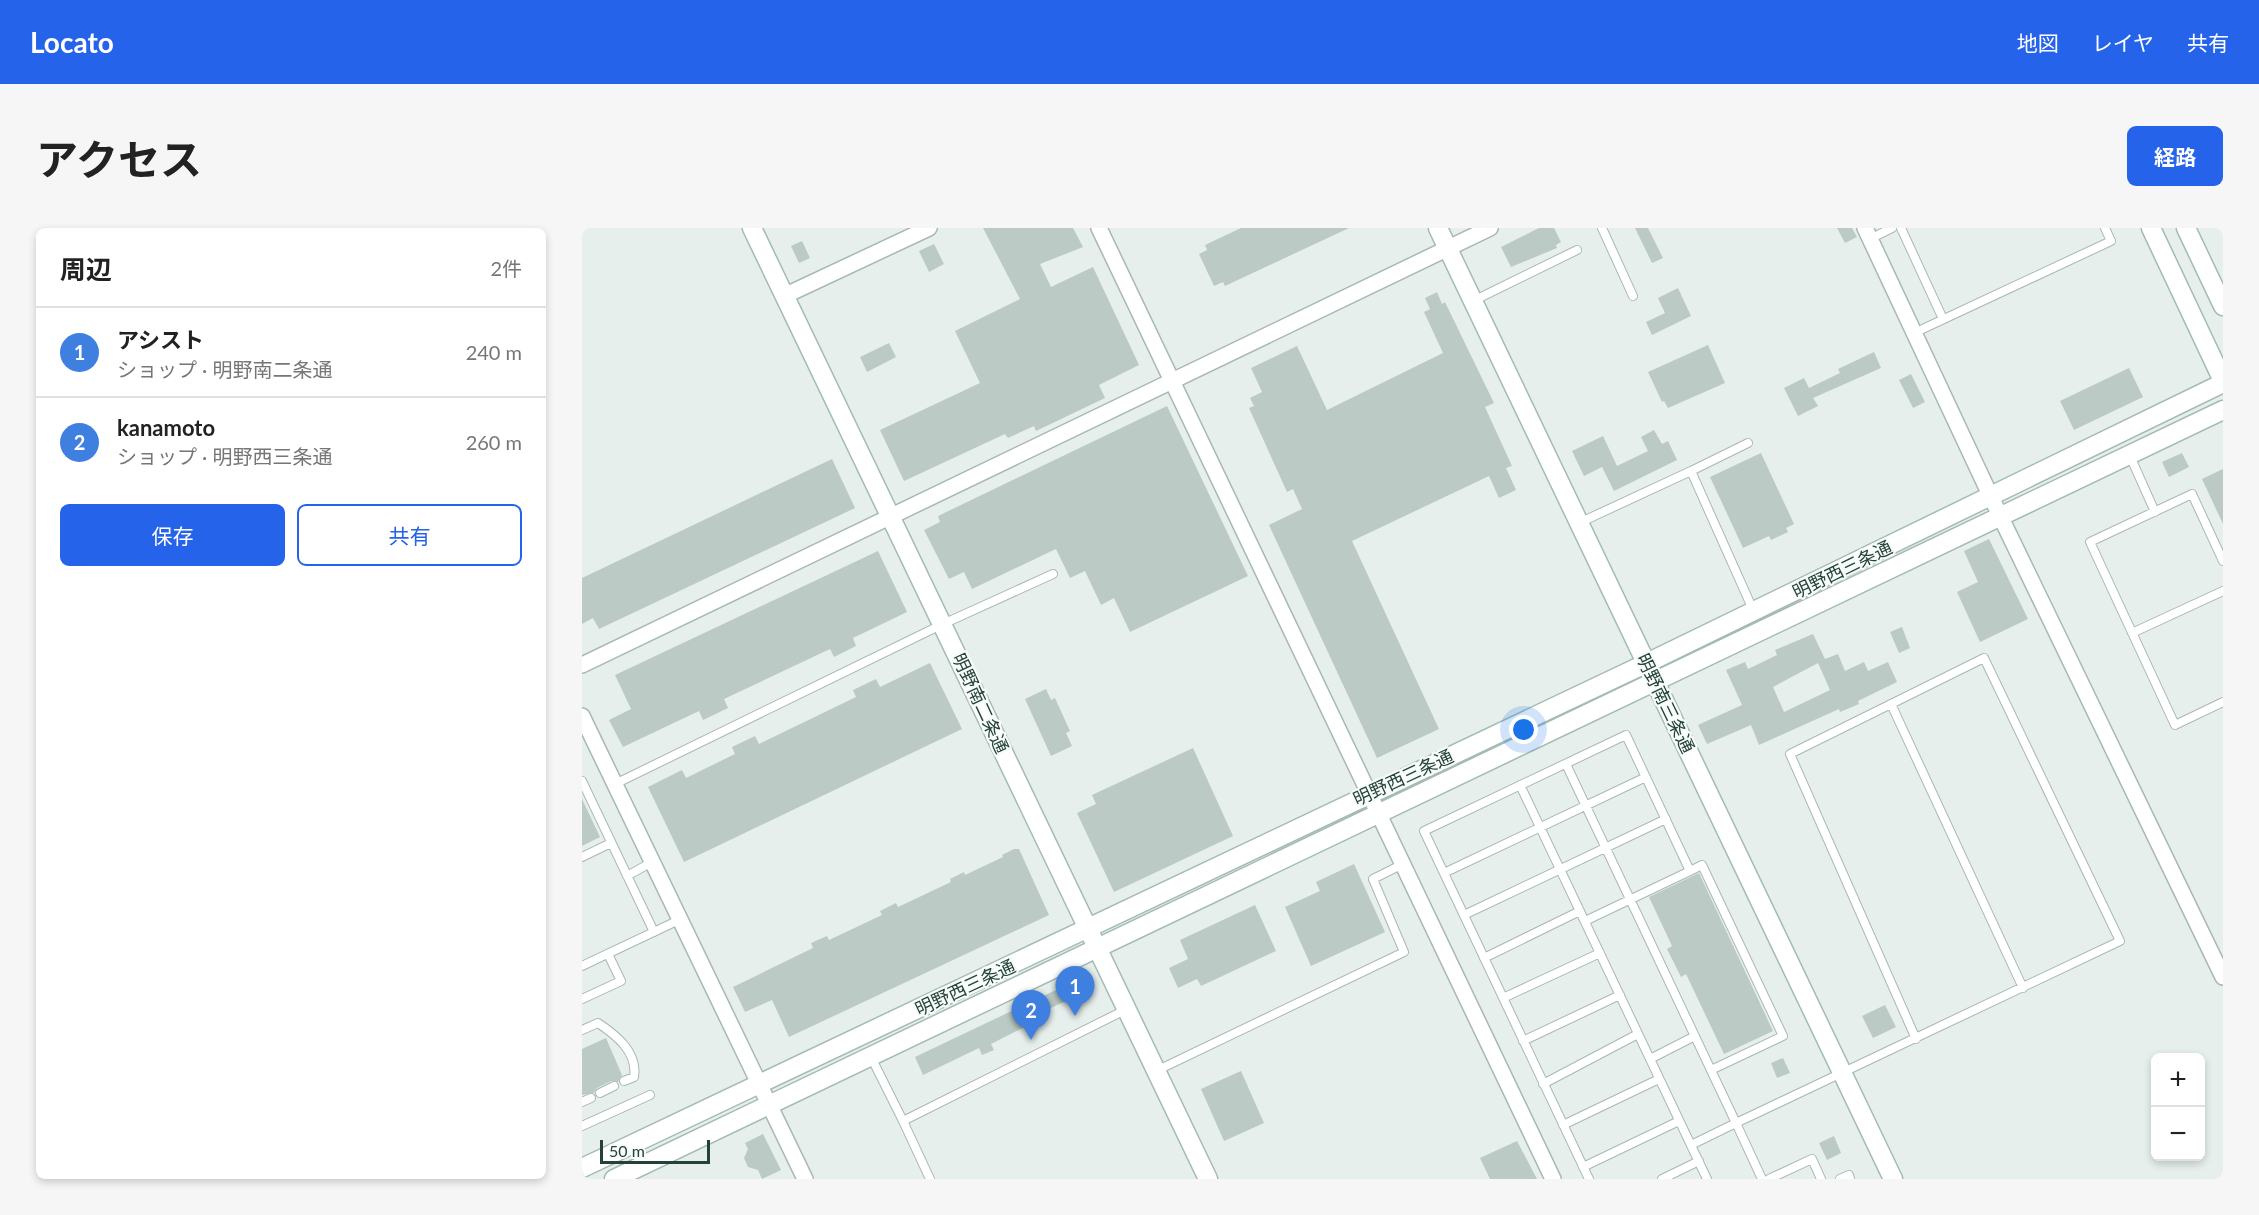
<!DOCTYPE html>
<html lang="ja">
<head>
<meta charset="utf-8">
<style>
  body { margin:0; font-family:Lato,"Noto Sans JP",sans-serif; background:#f6f6f6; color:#222 }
  .controls { position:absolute; right:18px; bottom:18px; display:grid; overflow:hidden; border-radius:9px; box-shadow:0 3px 9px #0003 }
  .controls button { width:54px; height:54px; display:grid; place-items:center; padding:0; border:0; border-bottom:2px solid #e0e0e0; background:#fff; color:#222; font:30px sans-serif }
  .scale { position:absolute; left:18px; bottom:15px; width:110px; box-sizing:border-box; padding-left:6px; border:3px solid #24423a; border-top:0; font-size:16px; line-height:21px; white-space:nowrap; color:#24423a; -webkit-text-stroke:4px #f7fbf9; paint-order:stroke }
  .you { position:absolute; left:942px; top:502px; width:21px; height:21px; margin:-15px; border:4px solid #fff; border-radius:50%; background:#1a73e8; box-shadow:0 0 0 9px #1a73e833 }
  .badge { display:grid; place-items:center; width:39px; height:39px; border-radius:50%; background:#2563eb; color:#fff; font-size:20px; font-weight:700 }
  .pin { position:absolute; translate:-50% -50px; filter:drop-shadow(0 2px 3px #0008) }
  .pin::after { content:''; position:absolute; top:32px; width:21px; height:18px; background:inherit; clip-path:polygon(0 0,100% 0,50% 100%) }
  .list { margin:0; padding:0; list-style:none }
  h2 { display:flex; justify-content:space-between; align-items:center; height:78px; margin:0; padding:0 24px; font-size:26px }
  h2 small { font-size:20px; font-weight:400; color:#767676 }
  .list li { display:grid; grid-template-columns:39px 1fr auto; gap:18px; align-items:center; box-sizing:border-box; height:90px; padding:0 24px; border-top:2px solid #e0e0e0 }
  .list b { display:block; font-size:22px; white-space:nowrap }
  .list p { margin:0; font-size:20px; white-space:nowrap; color:#767676 }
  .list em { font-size:20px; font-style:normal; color:#767676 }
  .actions { display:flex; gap:12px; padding:18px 24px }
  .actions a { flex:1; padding:14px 0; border:2px solid #2563eb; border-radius:9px; text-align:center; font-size:21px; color:#2563eb }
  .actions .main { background:#2563eb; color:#fff }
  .map { position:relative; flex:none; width:1641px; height:951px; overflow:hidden; border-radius:9px }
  header { display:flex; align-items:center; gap:36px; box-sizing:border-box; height:84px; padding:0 30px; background:#2563eb; color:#fff }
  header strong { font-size:28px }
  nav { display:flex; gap:33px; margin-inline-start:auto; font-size:21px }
  .intro { display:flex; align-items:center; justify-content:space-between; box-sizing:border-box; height:144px; padding:0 36px }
  h1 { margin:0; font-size:42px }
  .button { padding:15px 27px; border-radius:9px; background:#2563eb; color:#fff; font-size:21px; font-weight:700 }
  main { display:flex; gap:36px; padding:0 36px }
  aside { flex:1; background:#fff; border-radius:9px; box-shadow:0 3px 9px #0003 }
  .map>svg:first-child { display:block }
</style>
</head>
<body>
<header>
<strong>Locato</strong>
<nav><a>地図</a><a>レイヤ</a><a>共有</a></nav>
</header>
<div class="intro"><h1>アクセス</h1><a class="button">経路</a></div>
<main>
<aside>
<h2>周辺<small>2件</small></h2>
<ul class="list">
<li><span class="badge" style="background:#3f7fe0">1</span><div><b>アシスト</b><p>ショップ · 明野南二条通</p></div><em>240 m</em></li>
<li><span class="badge" style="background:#3f7fe0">2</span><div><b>kanamoto</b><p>ショップ · 明野西三条通</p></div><em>260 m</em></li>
</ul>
<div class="actions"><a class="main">保存</a><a>共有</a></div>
</aside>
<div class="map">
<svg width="1641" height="951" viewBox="0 0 1641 951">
  <rect width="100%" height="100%" fill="#e6efeb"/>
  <path fill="#bbcac4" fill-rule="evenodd" d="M 401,0 L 491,0 L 501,19 L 458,36 L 469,59 L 511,39 L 557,137 L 517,157 L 523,170 L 454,203 L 452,198 L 426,210 L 423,206 L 322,253 L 298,202 L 398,155 L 373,103 L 438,71 Z
    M 659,0 L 767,0 L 643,58 L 641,54 L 632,58 L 617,26 L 625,22 L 623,17 Z
    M 957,0 L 972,0 L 979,14 L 974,17 L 975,20 L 929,39 L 919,19 Z
    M 1053,0 L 1066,0 L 1081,30 L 1070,35 Z
    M 1255,0 L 1270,0 L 1275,9 L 1263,15 Z
    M 220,13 L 228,30 L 217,35 L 209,18 Z
    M 352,16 L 362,36 L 347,44 L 337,23 Z
    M 1096,60 L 1109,88 L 1070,107 L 1064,94 L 1083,85 L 1076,70 Z
    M 855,64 L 860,76 L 863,74 L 912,175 L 903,179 L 930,238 L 924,240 L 934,262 L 917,270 L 907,248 L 770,313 L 857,501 L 795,530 L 687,297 L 720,281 L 711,261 L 705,264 L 667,180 L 672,178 L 668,170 L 680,164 L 669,140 L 715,118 L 745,182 L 861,125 L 842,84 L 848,81 L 843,70 Z
    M 307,115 L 314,129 L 285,144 L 278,129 Z
    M 1126,117 L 1143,155 L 1086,180 L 1082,173 L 1080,174 L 1066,144 Z
    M 1292,124 L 1299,140 L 1231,170 L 1236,178 L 1216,188 L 1202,160 L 1222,150 L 1227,160 L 1258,145 L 1256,141 Z
    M 1547,140 L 1561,169 L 1492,202 L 1478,173 Z
    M 1329,146 L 1343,174 L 1331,180 L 1317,152 Z
    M 585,178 L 666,348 L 548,404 L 532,370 L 519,377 L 503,343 L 488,350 L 474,321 L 390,361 L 382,344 L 367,351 L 342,302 L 358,294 L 356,288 Z
    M 1072,202 L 1080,216 L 1086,213 L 1095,232 L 1032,263 L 1020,239 L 1002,248 L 990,223 L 1021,208 L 1035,238 L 1066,223 L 1059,209 Z
    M 1179,225 L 1212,296 L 1204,300 L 1206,304 L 1189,312 L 1187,308 L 1161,320 L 1128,249 Z
    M 1600,225 L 1607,239 L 1587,249 L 1580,234 Z
    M 250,231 L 273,280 L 17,401 L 11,390 L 0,396 L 0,350 Z
    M 1641,241 L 1641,296 L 1620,251 Z
    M 1407,311 L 1446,391 L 1398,414 L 1375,364 L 1396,354 L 1382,323 Z
    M 296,323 L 325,384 L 271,410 L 274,418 L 252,429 L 248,421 L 142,471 L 146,480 L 121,492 L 117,483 L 41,519 L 27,492 L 49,481 L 33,447 Z
    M 1320,399 L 1328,420 L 1317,425 L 1308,404 Z
    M 1231,406 L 1243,431 L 1256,426 L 1263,443 L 1282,434 L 1286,443 L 1306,434 L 1315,454 L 1276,473 L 1277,476 L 1258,484 L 1257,481 L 1177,517 L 1169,497 L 1125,516 L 1116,497 L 1160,477 L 1144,442 L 1163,434 L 1166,441 L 1195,427 L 1193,422 ZM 1236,435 L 1248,462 L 1202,484 L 1191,459 Z
    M 348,435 L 380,501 L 102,634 L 66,559 L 100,542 L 104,550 L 153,526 L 150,519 L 173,508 L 177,516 L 274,469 L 271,462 L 294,451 L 298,459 Z
    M 464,461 L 469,472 L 473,470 L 488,503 L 484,505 L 490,518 L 469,528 L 443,471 Z
    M 611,520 L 651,608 L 532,664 L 495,585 L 514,576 L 510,567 Z
    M 0,571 L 18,609 L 0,618 Z
    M 432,621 L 437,621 L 467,687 L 207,809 L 190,772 L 163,784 L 151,759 L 231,720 L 229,715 L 245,708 L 247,712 L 300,687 L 298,683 L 314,675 L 316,679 L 369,654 L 368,651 L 382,644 L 383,647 L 421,629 L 420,627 Z
    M 772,636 L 803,704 L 729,738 L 703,679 L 738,663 L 734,654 Z
    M 1117,645 L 1191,803 L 1142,826 L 1104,746 L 1099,749 L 1085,721 L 1090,718 L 1067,669 Z
    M 673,677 L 694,723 L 619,758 L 615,751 L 596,760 L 587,740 L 606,731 L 598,712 Z
    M 480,759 L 486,772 L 460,784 L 462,789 L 409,816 L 412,822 L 400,827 L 397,820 L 341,847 L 333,829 Z
    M 1303,777 L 1314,799 L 1291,810 L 1280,788 Z
    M 24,810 L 40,847 L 36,854 L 29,853 L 15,860 L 12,865 L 0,867 L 0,821 Z
    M 1201,830 L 1208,845 L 1195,850 L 1189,835 Z
    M 659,843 L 682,895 L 642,913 L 619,861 Z
    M 181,906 L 199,942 L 180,951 L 176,942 L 166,939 L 162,930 L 166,921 L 163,915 Z
    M 1252,908 L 1259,925 L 1245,932 L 1237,915 Z
    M 935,913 L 955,951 L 908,951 L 898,930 Z"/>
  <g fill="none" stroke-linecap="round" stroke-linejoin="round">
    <g stroke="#a8b8b2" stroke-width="10">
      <path id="lane" d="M 1020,0 L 1051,68
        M 1319,0 L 1361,91
        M 1288,11 L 1310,0
        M 891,73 L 995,22
        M 1332,105 L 1529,13 L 1523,0
        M 1548,228 L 1573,284
        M 1109,243 L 1166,215
        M 997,295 L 1109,243 L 1172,384
        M 1641,333 L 1610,266 L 1508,314 L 1593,497 L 1641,474
        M 1550,405 L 1641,363
        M 1309,476 L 1441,760
        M 984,536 L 1154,895 C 1282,834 1410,774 1538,713 L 1402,430 L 1208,526 L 1334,811
        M 0,553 L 72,704
        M 33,556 L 361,396 L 471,346
        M 938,557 L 1125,951
        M 0,629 L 29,615
        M 1108,643 L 1120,637 L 1201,808 L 1129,842
        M 862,645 L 1064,549
        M 45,648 L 70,634
        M 882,687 L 1084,591
        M 1003,693 L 1108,643 L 1044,507 L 842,603 L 1007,951
        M 902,730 L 998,683
        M 0,738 L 97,692
        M 921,770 L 1018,725
        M 0,771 L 39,753 L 26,726
        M 0,802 L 16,795 C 34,807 56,824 52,849 L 42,853
        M 941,813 L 1038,767
        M 289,829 L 321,893 L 545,781
        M 1068,831 L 1113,808
        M 576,842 L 822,724 L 791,651 L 821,636
        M 961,856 L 1056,806
        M 18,865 L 32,858
        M 0,874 L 9,870
        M 321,893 L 348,951
        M 981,897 L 1077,851
        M 0,898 L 68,867
        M 1109,917 L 1154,895 L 1180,951
        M 1001,939 L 1097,893
        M 1080,951 L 1117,933
        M 1187,951 L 1230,931 L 1239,951
        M 1258,951 L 1267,947 L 1268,951"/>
    </g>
    <g stroke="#a8b8b2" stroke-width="18">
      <path id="street" d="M 517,0 L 971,951
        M 1283,0 L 1409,269 L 1641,749
        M 202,68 L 347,0
        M 0,437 L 908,0
        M 0,488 L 223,951"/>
    </g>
    <g stroke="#a4bbb3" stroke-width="21">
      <path id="secondary" d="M 170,0 L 626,951
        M 856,0 L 1311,951
        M 1569,0 L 1641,153
        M 1604,0 L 1641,78
        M 0,940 L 1065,435 L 1641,155
        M 32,951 L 1641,182"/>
    </g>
    <use href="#lane" stroke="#fff" stroke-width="8"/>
    <use href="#street" stroke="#fff" stroke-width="15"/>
    <use href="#secondary" stroke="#fff" stroke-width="18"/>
  </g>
  <g text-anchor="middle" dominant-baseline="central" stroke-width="4.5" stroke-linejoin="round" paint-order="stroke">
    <g font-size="18" fill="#24423a" stroke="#f7fbf9">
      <text transform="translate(1260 341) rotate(-26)">明野西三条通</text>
      <text transform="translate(399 475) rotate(65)">明野南二条通</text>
      <text transform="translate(1084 475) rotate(64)">明野南三条通</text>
      <text transform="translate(821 549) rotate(-25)">明野西三条通</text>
      <text transform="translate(383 759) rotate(-25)">明野西三条通</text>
    </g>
  </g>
</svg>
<div class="controls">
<button>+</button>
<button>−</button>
</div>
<div class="scale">50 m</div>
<div class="you"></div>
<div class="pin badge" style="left:493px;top:788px;background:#3f7fe0">1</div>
<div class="pin badge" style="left:449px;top:812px;background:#3f7fe0">2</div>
</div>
</main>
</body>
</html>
